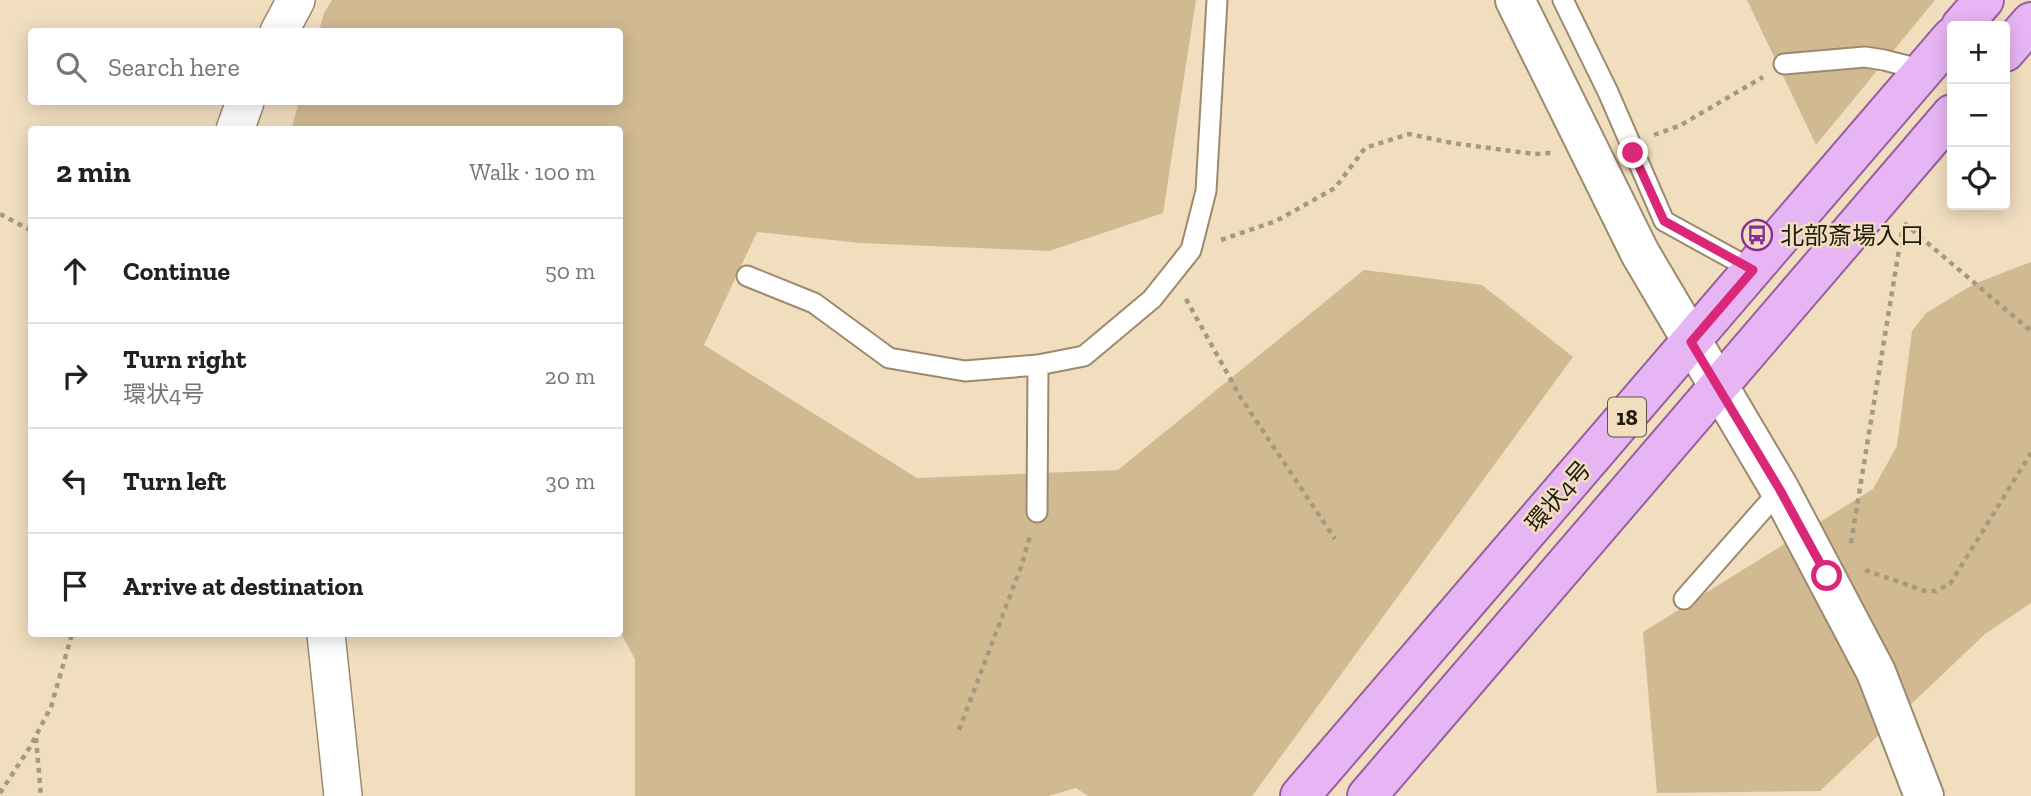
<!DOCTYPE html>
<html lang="en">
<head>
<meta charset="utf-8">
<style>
  body { margin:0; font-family:"Zilla Slab","Noto Sans JP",serif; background:#f6f6f6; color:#202124 }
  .controls { position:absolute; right:21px; top:21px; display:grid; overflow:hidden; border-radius:7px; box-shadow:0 4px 18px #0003 }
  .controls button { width:63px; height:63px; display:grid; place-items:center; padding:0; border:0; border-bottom:2px solid #e0e0e0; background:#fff; color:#202124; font:35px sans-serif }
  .stop { position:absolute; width:21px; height:21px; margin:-16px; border:5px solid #db2777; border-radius:50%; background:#fff }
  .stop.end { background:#db2777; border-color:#fff; box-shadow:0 2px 7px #0008 }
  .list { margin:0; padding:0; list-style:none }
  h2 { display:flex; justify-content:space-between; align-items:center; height:91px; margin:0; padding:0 28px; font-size:30px }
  h2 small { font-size:23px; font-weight:400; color:#757577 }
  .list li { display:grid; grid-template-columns:46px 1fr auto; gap:21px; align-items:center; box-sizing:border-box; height:105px; padding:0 28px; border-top:2px solid #e0e0e0 }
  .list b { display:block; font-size:26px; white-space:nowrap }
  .list p { margin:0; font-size:23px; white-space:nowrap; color:#757577 }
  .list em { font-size:23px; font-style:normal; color:#757577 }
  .icon { flex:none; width:38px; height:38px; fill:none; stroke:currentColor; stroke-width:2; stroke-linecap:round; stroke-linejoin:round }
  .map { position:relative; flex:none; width:2031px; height:796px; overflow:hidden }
  .search { position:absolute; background:#fff; box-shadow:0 4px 18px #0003; left:28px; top:28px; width:595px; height:77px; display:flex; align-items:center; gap:18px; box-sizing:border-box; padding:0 24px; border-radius:7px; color:#757577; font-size:26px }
  .panel { position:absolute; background:#fff; box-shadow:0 4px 18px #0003; left:28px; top:126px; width:595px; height:511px; border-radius:7px }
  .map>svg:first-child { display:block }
</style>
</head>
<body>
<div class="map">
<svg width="2031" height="796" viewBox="0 0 2031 796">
  <rect width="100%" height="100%" fill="#f0debf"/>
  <path fill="#d1ba92" d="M 332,0 L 1196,0 L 1163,213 L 1049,251 L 860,243 L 757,232 L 704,345 L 917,478 L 1118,470 L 1364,270 L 1482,285 L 1573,357 L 1252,796 L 1088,796 L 1076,788 L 1048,796 L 635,796 L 635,659 L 620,632 L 620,130 L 291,130 L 299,102 L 620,102 L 620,32 L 319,31 L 324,13 Z
    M 1747,0 L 1935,0 L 1816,145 Z
    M 2031,262 L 2031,603 L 1985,634 L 1820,791 L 1657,793 L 1643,632 L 1873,489 L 1897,446 L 1912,331 L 1926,313 L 1974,284 Z"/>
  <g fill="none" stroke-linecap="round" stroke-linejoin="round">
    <g stroke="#9b8a6e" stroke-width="23">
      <path id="service" d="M 1563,0 L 1608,92 L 1664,221 L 1753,270
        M 1784,64 L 1865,57 L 1884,60 L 1923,70
        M 747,276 L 814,303 L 889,358 L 965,371 L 1038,365 L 1084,356 L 1152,299 L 1191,250 L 1206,191 L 1217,0
        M 1037,512 L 1038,365
        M 1684,599 L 1780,490"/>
    </g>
    <g stroke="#9b8a6e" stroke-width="40">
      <path id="minor" d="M 279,32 L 296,0
        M 235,130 L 245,102
        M 326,634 L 343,796"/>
    </g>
    <g stroke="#9b8a6e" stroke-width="42">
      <path id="tertiary" d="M 1515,0 L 1640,253 L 1780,490 L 1876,672 L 1924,796"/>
    </g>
    <g stroke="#985f9f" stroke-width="42">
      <path id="primary" d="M 1961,26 L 1984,0
        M 2005,52 L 2031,22
        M 1300,796 L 1952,37
        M 1367,796 L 1952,114"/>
    </g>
    <path stroke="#a69981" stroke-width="4.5" stroke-dasharray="5 5" stroke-linecap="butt" d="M 1654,135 L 1681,125 L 1763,77
      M 0,214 L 32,231
      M 1904,223 L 2031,331
      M 1221,240 L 1276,221 L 1335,188 L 1365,148 L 1409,134 L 1452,143 L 1534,154 L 1552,153
      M 1186,299 L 1241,398 L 1335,539
      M 1851,543 L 1902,231
      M 1865,570 L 1925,591 L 1936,591 L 1950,584 L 2031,453
      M 959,730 L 1021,567 L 1030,536
      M 36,738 L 41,796
      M 0,793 L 30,747 L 51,707 L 72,634"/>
    <use href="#service" stroke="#fff" stroke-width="19"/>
    <use href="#minor" stroke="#fff" stroke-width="37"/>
    <use href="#tertiary" stroke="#fff" stroke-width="38"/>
    <use href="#primary" stroke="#e8b5f4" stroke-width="38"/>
  </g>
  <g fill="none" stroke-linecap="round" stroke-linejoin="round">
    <path stroke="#db2777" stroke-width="9" d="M 1633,153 L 1664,221 L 1753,270 L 1691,342 L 1780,490 L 1827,576"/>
  </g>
  <defs>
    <g id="bus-ring" transform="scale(1.575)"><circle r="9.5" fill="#f0debf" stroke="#862d9a" stroke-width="1.5"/><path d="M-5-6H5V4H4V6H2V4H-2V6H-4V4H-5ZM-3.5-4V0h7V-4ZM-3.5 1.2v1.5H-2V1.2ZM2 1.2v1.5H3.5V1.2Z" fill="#862d9a"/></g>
  </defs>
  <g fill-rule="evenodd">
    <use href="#bus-ring" x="1757" y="235"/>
  </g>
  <g text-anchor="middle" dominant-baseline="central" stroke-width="5" stroke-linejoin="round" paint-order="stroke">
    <rect fill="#f0debf" stroke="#5e5544" stroke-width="2" x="1608" y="397.5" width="38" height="39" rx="5"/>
    <g font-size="23" font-weight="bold" fill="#201a0f">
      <text x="1627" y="417">18</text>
    </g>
    <g font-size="24" fill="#201a0f" stroke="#f0debf" text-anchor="start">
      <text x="1780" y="235">北部斎場入口</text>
    </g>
    <g font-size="24" fill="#201a0f" stroke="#f0debf">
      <text transform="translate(1558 496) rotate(-49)">環状4号</text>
    </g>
  </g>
</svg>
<div class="controls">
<button>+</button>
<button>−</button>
<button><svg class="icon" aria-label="locate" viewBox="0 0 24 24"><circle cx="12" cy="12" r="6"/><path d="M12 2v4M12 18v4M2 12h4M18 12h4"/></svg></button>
</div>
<div class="stop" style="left:1827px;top:576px"></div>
<div class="stop end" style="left:1633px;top:153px"></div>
<div class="search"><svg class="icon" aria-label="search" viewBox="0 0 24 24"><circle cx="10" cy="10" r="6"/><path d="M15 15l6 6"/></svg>Search here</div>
<section class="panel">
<h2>2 min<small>Walk · 100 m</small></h2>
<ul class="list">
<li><svg class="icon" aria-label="ahead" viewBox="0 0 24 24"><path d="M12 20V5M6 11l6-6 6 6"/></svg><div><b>Continue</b></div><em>50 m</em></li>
<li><svg class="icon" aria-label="right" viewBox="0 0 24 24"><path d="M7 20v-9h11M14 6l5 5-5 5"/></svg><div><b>Turn right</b><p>環状4号</p></div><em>20 m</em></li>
<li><svg class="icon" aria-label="left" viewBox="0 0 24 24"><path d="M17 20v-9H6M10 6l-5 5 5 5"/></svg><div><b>Turn left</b></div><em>30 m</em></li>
<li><svg class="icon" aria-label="arrive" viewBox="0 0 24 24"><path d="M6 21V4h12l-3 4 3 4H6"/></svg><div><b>Arrive at destination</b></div></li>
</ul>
</section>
</div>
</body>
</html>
